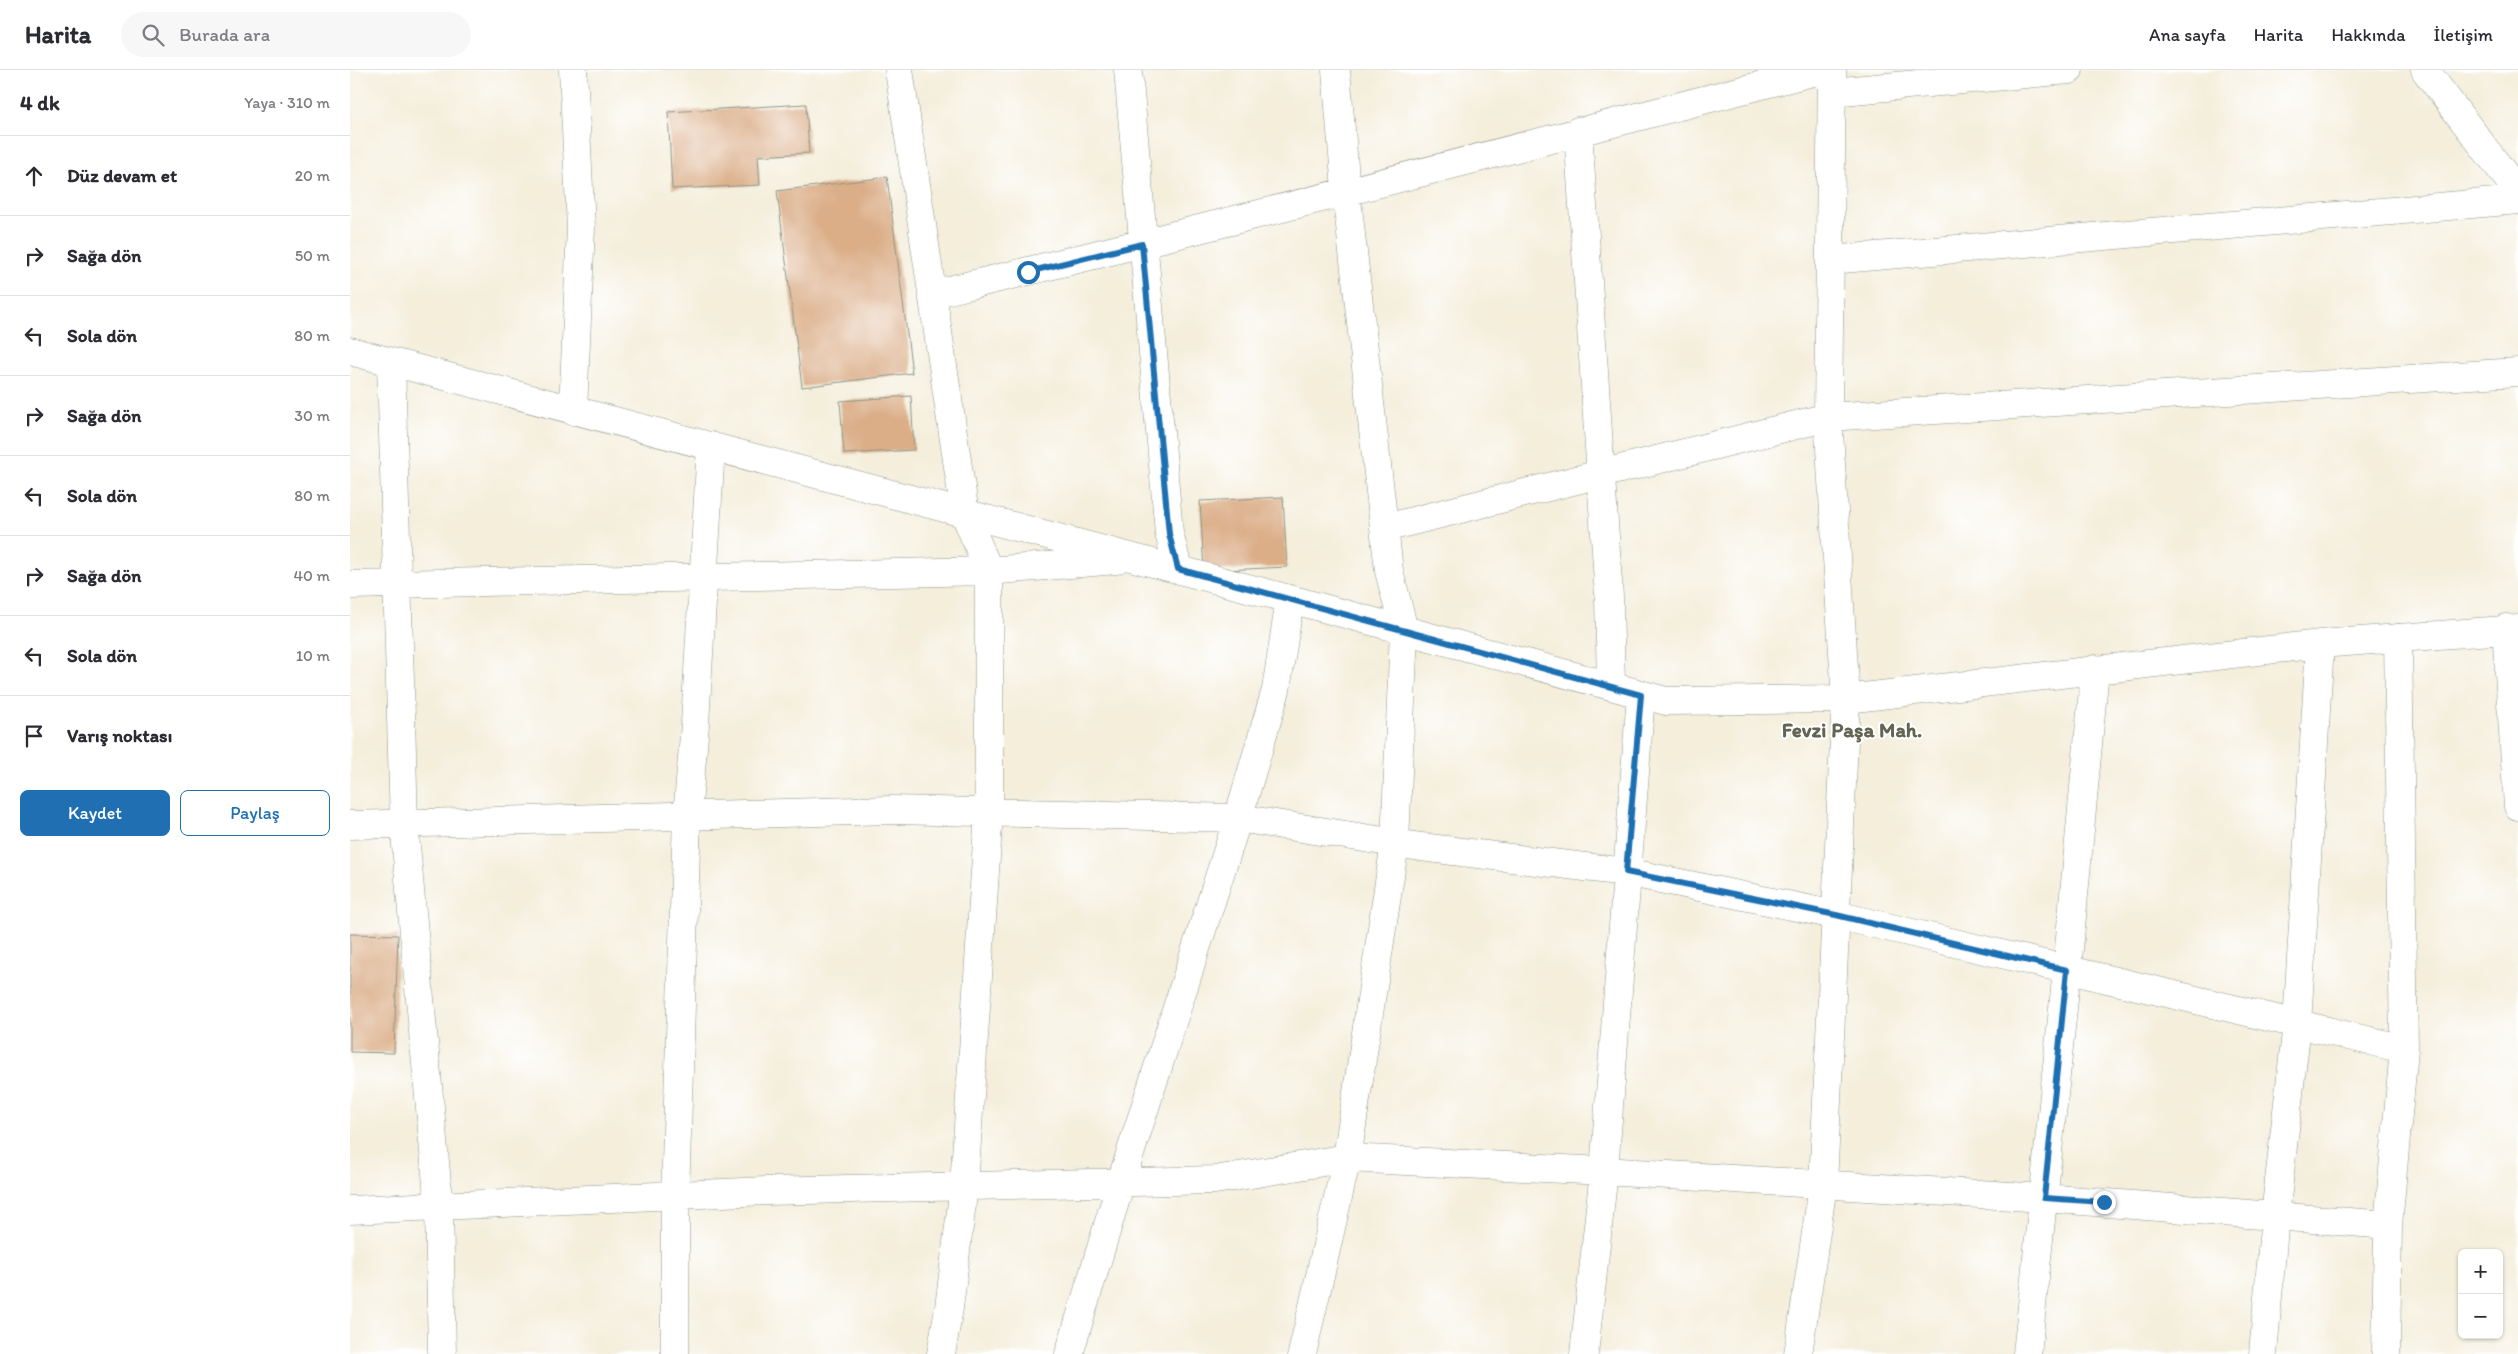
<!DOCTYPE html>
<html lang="tr">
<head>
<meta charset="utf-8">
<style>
  body { margin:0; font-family:Itim,sans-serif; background:#f7f7f7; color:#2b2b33 }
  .controls { position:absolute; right:15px; bottom:15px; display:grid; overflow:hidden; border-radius:8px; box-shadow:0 1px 4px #0004 }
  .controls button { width:45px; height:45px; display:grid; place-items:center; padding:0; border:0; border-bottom:1px solid #e1e1e2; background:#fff; color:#2b2b33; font:25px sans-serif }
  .stop { position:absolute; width:15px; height:15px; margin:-11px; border:4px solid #1f6fb2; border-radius:50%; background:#fff }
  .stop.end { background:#1f6fb2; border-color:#fff; box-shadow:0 1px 5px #0008 }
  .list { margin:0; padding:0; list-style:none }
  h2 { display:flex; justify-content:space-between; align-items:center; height:65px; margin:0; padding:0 20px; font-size:21px }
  h2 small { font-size:16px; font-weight:400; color:#7c7c81 }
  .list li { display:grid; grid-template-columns:32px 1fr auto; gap:15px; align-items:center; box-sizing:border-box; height:80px; padding:0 20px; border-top:1px solid #e1e1e2 }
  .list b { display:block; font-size:19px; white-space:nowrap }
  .list em { font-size:16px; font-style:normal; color:#7c7c81 }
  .actions { display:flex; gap:10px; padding:15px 20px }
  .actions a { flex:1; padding:11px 0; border:1px solid #1f6fb2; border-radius:8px; text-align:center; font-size:18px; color:#1f6fb2 }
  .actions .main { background:#1f6fb2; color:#fff }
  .icon { flex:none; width:28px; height:28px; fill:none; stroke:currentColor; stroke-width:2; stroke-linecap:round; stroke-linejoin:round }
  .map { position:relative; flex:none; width:2168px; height:1284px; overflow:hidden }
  header { display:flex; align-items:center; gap:30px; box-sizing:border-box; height:70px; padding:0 25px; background:#fff; border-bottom:1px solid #e1e1e2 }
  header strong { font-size:24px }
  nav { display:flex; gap:28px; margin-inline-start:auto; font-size:18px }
  .search { width:350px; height:45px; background:#f7f7f7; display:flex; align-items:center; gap:12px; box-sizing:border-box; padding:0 18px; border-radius:28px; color:#7c7c81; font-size:19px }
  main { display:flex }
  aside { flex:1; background:#fff }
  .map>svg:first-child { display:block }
</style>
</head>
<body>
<header>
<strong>Harita</strong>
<div class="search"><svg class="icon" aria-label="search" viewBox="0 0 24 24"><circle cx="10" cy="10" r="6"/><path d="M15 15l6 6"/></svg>Burada ara</div>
<nav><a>Ana sayfa</a><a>Harita</a><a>Hakkında</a><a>İletişim</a></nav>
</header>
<main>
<aside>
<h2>4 dk<small>Yaya · 310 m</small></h2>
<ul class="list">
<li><svg class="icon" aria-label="ahead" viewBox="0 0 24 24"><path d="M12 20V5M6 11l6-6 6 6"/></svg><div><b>Düz devam et</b></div><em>20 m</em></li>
<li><svg class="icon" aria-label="right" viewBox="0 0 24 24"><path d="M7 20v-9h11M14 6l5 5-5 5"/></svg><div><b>Sağa dön</b></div><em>50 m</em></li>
<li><svg class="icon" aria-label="left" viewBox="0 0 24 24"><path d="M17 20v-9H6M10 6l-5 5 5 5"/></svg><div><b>Sola dön</b></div><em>80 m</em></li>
<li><svg class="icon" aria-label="right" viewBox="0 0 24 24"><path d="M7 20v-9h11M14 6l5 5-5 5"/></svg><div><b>Sağa dön</b></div><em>30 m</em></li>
<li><svg class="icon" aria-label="left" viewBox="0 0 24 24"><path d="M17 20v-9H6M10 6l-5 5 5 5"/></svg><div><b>Sola dön</b></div><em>80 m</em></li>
<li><svg class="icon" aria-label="right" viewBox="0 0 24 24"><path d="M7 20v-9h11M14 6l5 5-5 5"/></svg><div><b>Sağa dön</b></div><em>40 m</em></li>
<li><svg class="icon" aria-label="left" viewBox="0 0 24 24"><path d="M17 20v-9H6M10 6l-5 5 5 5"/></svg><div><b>Sola dön</b></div><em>10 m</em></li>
<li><svg class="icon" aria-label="arrive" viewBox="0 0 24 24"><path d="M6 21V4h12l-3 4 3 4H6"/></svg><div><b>Varış noktası</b></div></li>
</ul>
<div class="actions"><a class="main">Kaydet</a><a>Paylaş</a></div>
</aside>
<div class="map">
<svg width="2168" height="1284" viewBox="0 0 2168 1284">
  <rect width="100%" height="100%" fill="#fff"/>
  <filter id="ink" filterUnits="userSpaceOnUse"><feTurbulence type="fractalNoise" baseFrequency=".02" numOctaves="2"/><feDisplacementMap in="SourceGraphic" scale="10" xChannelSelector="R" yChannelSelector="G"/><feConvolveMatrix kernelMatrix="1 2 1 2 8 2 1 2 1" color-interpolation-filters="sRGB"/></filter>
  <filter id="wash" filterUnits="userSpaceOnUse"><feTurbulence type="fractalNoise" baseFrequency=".0096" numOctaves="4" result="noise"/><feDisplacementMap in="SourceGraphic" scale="20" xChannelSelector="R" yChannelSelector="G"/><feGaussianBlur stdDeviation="1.12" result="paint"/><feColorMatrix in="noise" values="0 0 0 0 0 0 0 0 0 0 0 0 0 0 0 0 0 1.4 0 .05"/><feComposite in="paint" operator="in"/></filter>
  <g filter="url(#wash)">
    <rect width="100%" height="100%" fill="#f4eedb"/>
    <g id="blocks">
      <path fill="#dbae88" d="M 456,34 L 459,83 L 408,86 L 410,115 L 322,119 L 318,42 Z
        M 537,107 L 562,303 L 452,317 L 427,121 Z
        M 561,326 L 564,380 L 494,384 L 490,331 Z
        M 933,427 L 937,497 L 854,501 L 850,431 Z
        M 0,864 L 48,865 L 44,983 L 0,982 Z"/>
    </g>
  </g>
  <g filter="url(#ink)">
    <use href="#blocks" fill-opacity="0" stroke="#8a9688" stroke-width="1"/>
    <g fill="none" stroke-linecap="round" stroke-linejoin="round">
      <g stroke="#8a9688" stroke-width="29">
        <path id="minor" d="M 223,0 L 231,157 L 223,341
          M 549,0 L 615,444 L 639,501 L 639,742 L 614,1116 L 599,1238 L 591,1284
          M 778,0 L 819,463 L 828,499
          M 2075,0 L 2168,122
          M 1482,22 L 1719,0
          M 1228,61 L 1259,527 L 1261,616
          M 1480,190 L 2168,130
          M 582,224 C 880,154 1175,75 1471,0
          M 0,281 L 962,535 L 1316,631 L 1496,629 L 1970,574 L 2168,559
          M 41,292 L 54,754 L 89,1136 L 92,1284
          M 1035,458 L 1478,347 L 2168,302
          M 0,515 L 639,501 L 766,490
          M 2156,558 L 2168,736
          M 0,755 L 542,740 L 888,748 L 1071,777 L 1276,802 L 1486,845 L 2054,979
          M 0,1140 L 416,1121 L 865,1110 L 997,1088 L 1254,1101 L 1694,1128 L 2038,1155
          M 325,1284 L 325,1126 L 337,746 L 345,654 L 361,376
          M 719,1284 L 771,1112 L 888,748 L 926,620 L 940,529
          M 952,1284 L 997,1088 L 1045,773 L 1054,560 L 1039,501 L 996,120 L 986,0
          M 1234,1284 L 1254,1101 L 1291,625
          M 1448,1284 L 1473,1115 L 1496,629 L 1478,347 L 1482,0
          M 1677,1284 L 1717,900 L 1745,599
          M 1913,1284 L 1925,1146 L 1947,954 L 1970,574
          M 2036,1284 L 2038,1155 L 2054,979 L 2048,568"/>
      </g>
      <use href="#minor" stroke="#fff" stroke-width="28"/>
    </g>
  </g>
  <g fill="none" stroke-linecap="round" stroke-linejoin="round" filter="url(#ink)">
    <path stroke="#1f6fb2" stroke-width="6" d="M 678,202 L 792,174 L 819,464 L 828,499 L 1291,625 L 1276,802 L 1486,845 L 1717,900 L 1694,1128 L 1754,1132"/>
  </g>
  <g text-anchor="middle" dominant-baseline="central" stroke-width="4" stroke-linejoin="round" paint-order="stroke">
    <g font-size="21" font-weight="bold" fill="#616551" stroke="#fff">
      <text x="1502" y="659">Fevzi Paşa Mah.</text>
    </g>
  </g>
</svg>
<div class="controls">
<button>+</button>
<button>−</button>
</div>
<div class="stop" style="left:678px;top:202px"></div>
<div class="stop end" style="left:1754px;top:1132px"></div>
</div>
</main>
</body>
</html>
